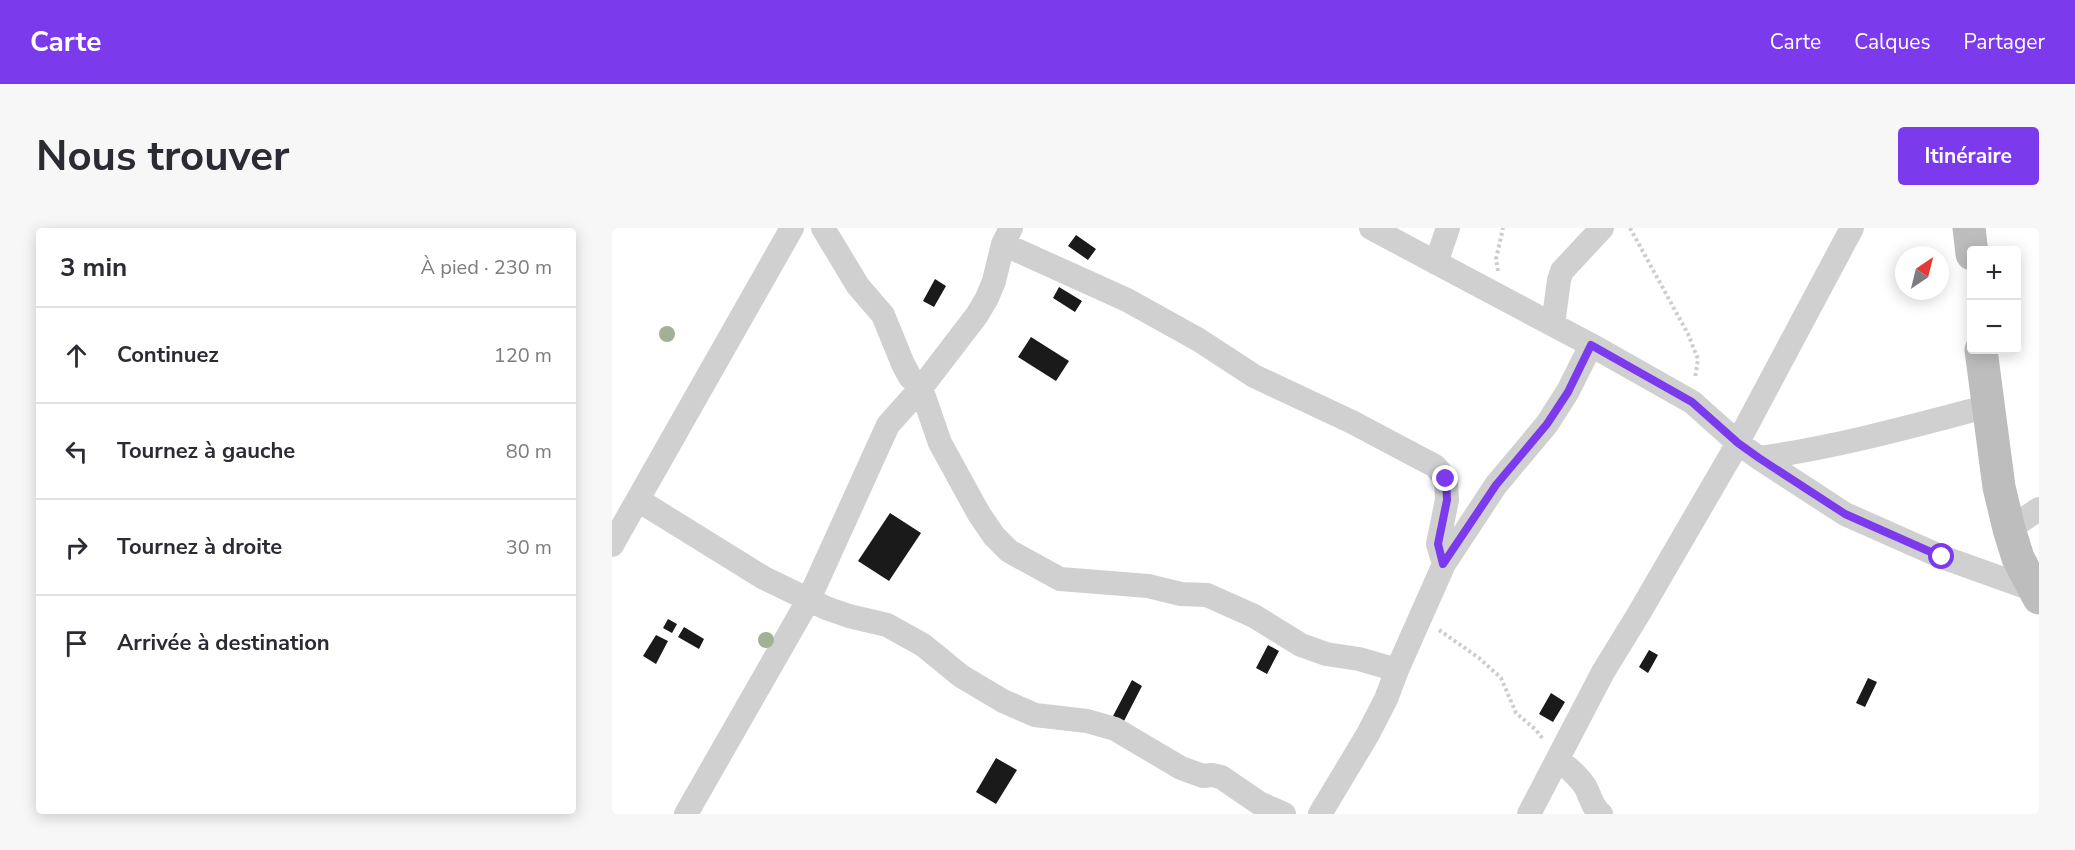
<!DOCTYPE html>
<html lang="fr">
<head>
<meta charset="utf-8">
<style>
  body { margin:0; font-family:"Nunito Sans",sans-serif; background:#f7f7f7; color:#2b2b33 }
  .controls { position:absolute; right:18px; top:18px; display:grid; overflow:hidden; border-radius:6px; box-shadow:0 3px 15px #0003 }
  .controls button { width:54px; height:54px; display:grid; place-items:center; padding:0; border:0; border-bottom:2px solid #e1e1e2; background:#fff; color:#2b2b33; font:30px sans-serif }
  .compass { position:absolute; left:1283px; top:18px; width:54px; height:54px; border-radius:50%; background:#fff; box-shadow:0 3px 15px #0003; rotate:35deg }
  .stop { position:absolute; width:18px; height:18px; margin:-14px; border:4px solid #7c3aed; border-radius:50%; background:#fff }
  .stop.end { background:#7c3aed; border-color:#fff; box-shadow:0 2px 6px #0008 }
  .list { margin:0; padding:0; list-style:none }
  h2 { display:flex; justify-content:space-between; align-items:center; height:78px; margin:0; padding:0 24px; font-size:26px }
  h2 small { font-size:20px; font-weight:400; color:#7c7c81 }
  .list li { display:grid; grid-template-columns:39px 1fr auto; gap:18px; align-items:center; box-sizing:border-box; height:96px; padding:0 24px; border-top:2px solid #e1e1e2 }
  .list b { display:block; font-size:22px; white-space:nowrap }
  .list em { font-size:20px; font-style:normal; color:#7c7c81 }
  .icon { flex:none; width:33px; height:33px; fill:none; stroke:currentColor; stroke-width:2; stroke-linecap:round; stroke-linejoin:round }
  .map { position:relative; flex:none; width:1427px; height:586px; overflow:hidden; border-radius:6px }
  header { display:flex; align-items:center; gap:36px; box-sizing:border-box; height:84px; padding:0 30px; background:#7c3aed; color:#fff }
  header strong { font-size:28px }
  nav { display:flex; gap:33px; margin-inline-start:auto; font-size:21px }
  .intro { display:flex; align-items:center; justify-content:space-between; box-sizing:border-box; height:144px; padding:0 36px }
  h1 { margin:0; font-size:42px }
  .button { padding:15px 27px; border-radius:6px; background:#7c3aed; color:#fff; font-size:21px; font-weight:700 }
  main { display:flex; gap:36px; padding:0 36px }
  aside { flex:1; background:#fff; border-radius:6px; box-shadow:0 3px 15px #0003 }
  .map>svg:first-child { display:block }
</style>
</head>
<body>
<header>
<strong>Carte</strong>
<nav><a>Carte</a><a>Calques</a><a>Partager</a></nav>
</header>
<div class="intro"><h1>Nous trouver</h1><a class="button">Itinéraire</a></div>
<main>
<aside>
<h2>3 min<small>À pied · 230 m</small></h2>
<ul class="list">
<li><svg class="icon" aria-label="ahead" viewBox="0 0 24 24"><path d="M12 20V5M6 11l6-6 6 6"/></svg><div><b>Continuez</b></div><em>120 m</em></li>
<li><svg class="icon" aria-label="left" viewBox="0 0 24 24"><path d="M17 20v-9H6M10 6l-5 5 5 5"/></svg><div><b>Tournez à gauche</b></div><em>80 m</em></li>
<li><svg class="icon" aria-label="right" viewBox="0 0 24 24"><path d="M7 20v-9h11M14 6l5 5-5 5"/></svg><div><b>Tournez à droite</b></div><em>30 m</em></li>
<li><svg class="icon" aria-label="arrive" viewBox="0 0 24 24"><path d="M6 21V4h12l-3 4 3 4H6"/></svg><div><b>Arrivée à destination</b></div></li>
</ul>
</aside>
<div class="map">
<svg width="1427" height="586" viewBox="0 0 1427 586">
  <rect width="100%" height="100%" fill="#fff"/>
  <path fill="#1a1a1a" d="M 464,7 L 484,21 L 476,32 L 456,18 Z
    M 323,51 L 334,58 L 322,79 L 311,73 Z
    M 447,59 L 470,73 L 463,84 L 441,70 Z
    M 419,109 L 457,133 L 444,153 L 406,129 Z
    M 278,285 L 309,305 L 277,353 L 246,333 Z
    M 56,391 L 65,396 L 60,405 L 51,400 Z
    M 72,399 L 92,411 L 87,421 L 66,409 Z
    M 44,407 L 56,413 L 44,436 L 31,428 Z
    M 656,417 L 667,423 L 655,446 L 644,440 Z
    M 1037,422 L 1046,427 L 1036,445 L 1027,439 Z
    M 1256,450 L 1265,454 L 1253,479 L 1244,475 Z
    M 520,452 L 530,458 L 512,493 L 501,488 Z
    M 939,465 L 953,474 L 941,494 L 927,486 Z
    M 384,530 L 405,542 L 384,576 L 364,564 Z"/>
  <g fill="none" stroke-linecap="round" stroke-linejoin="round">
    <path stroke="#cdcdcd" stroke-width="4" stroke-dasharray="3 3" stroke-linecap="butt" d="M 1018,0 L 1076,106 L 1086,131 L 1083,150
      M 886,43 L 884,31 L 891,0
      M 827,402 L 867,430 L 889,450 L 904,485 L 924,502 L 931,511"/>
    <path stroke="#d0d0d0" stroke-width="24" d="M 211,0 L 246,58 L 271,87 L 291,136 L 298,149 L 309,160 L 328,215 L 367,286 L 382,308 L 397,323 L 448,351 L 536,358 L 569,366 L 595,367 L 642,388 L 689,417 L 714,426 L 747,431 L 785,442 L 832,336 L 884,257 L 935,196 L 956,163 L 979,117
      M 759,0 L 979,117 L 1080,174 L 1126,215 L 1147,230 L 1233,286 L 1330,329 L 1422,362
      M 391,16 L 515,72 L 587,112 L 642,148 L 740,194 L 823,238 L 834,251 L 835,272 L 826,316 L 832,336
      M 824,35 L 836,0
      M 941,97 L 947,52 L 950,43 L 990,0
      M 1147,230 C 1226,219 1301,198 1377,178
      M 26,272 L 152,350 L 214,380 L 237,388 L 275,397 L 311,417 L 349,448 L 391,473 L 423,487 L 475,493 L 503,501 L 569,540 L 591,548 L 600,547 L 609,549 L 647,575 L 672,586
      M 1397,301 L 1427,281
      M 0,317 L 180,0
      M 946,531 C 956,540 968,549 974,560 C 979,570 980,579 989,586
      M 74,586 L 197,371 L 276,197 L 309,160 L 365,87 L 375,70 L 382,53 L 391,16 L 399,0
      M 708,586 L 756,506 L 774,471 L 785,442
      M 917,586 L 991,444 L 1026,387 L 1119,227 L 1240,0"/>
    <path stroke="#bdbdbd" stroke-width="33" d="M 1357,0 L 1360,26
      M 1369,122 L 1387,259 L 1397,301 L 1406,330 L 1427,370"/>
  </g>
  <g fill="#a2b095">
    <circle cx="55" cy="106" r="8"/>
    <circle cx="154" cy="412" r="8"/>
  </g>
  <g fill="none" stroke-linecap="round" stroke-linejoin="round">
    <path stroke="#7c3aed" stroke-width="8" d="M 834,251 L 835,272 L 826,316 L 831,336 L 884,257 L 935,196 L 956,164 L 979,117 L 1080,174 L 1126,215 L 1147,230 L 1233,286 L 1330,329"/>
  </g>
</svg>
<div class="controls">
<button>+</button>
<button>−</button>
</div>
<svg class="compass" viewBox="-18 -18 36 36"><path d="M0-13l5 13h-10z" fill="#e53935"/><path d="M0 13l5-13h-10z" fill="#7c7c81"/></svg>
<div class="stop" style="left:1330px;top:329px"></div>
<div class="stop end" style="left:834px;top:251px"></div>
</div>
</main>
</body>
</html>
